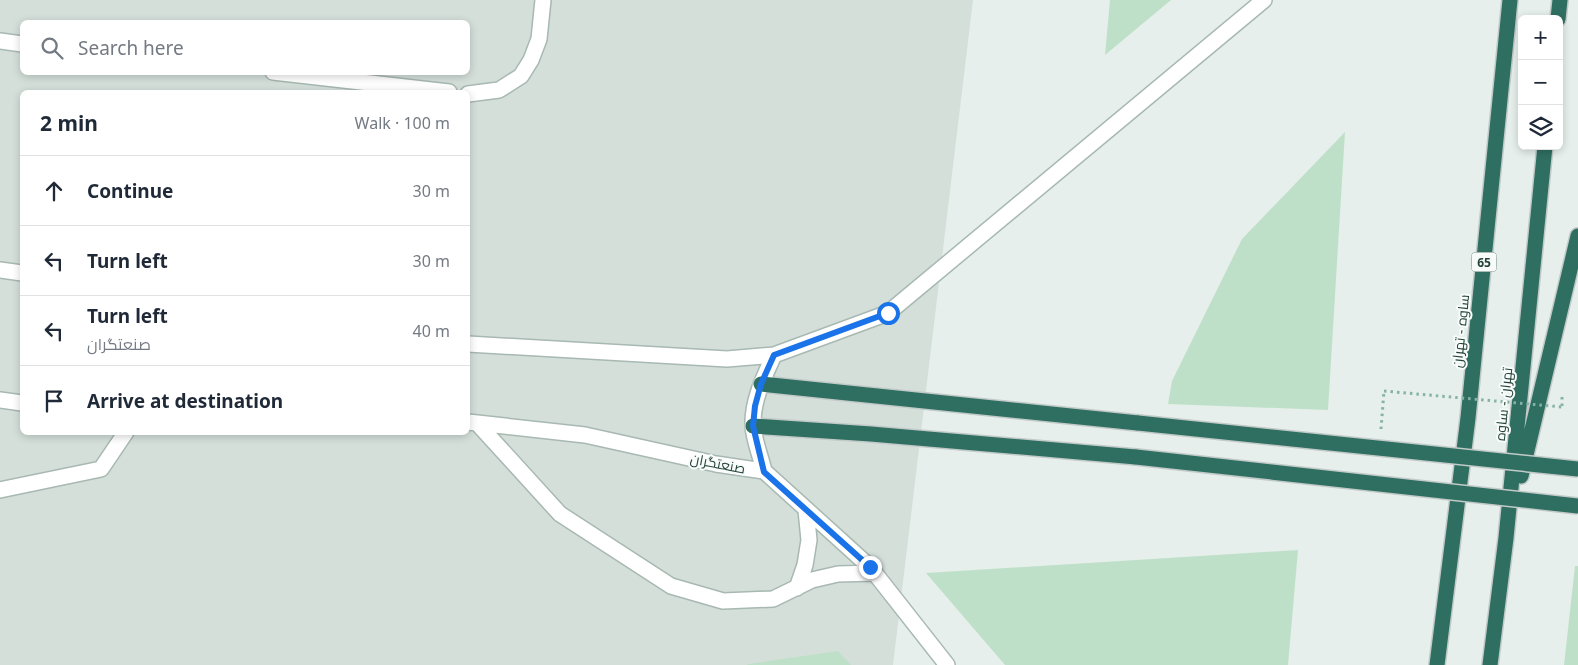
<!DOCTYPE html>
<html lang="en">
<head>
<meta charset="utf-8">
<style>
  body { margin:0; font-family:"Noto Sans",Cairo,sans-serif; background:#f2f2f3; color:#1f2937 }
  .controls { position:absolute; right:15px; top:15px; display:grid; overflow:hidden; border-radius:8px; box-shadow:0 2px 8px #0003 }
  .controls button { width:45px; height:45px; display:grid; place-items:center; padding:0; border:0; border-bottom:1px solid #e0e1e3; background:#fff; color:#1f2937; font:25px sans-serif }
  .stop { position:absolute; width:15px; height:15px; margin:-11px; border:4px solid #1a73e8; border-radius:50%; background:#fff }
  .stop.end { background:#1a73e8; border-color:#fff; box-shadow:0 1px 5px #0008 }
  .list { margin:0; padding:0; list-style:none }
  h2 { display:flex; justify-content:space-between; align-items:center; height:65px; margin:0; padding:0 20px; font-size:21px }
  h2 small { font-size:16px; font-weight:400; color:#747a83 }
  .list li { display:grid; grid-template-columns:32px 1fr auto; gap:15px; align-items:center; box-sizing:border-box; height:70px; padding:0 20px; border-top:1px solid #e0e1e3 }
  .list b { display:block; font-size:19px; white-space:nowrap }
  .list p { margin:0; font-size:16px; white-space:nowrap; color:#747a83 }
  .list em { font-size:16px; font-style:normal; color:#747a83 }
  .icon { flex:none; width:28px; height:28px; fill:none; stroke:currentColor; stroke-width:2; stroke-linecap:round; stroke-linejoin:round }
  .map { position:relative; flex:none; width:1578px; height:665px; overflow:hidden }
  .search { position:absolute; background:#fff; box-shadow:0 2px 8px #0003; left:20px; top:20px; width:450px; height:55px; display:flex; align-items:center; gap:12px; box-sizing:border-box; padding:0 18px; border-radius:8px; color:#747a83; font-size:19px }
  .panel { position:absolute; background:#fff; box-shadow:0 2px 8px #0003; left:20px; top:90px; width:450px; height:345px; border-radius:8px }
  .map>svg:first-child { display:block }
</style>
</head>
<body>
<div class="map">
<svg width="1578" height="665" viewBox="0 0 1578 665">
  <rect width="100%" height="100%" fill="#e6efeb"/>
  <path fill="#d4dfda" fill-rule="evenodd" d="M 0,0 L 973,0 L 893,665 L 0,665 ZM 22,22 L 468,22 L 468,72 L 22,72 ZM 22,92 L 468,92 L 468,432 L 22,432 Z"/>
  <path fill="#bfe0c8" d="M 1110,0 L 1171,0 L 1105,55 Z
    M 1345,132 L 1328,410 L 1168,404 L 1172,381 L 1242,239 Z
    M 1298,550 L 1288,665 L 1005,665 L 926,573 Z
    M 1575,566 L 1578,566 L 1578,665 L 1564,665 Z
    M 838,651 L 851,665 L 747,665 L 748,664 Z"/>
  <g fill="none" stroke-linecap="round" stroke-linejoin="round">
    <g stroke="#a8b8b2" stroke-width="18">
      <path id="minor" d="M 0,41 L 22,44
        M 273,72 L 449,92
        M 468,94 L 499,90 L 521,76 L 531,60 L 539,39 L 543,0
        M 0,270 L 22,273
        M 468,344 L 727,359 L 774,355 L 888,313 L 1264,0
        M 0,400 L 22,403
        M 468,422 L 585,435 L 716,464 L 764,471 L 870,567 L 947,665
        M 477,423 L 560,514 L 671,586 L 723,601 L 773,599 L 812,580 L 838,574 L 875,573
        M 764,471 C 761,457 754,441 753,426 C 752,401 764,377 774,355
        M 0,490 L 101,469 L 126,432
        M 797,588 L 805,565 L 809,540 L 806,510"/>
    </g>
    <g stroke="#c2cac8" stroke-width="18">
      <path id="highway" d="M 1558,19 L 1560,0
        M 761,384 L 1138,423
        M 753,426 L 871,434 L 1136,457
        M 1521,476 L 1578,236
        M 1437,665 L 1468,418 L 1510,0
        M 1490,665 L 1506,538 L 1545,146"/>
    </g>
    <path stroke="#86b3a5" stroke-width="3" stroke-dasharray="2.5 4" stroke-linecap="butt" d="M 1562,397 L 1562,407
      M 1381,429 L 1384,391"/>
    <use href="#minor" stroke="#fff" stroke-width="15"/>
    <use href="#highway" stroke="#2f6f62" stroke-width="15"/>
    <g stroke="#c2cac8" stroke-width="18" stroke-linecap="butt">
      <path id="highway-bridge" d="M 1138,423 L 1578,469
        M 1136,457 L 1578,506"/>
    </g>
    <path stroke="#86b3a5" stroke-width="3" stroke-dasharray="2.5 4" stroke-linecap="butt" d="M 1384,391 L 1562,407"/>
    <use href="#highway-bridge" stroke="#2f6f62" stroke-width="15"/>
  </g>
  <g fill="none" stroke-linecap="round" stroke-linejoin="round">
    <path stroke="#1a73e8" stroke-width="6" d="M 870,567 L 764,472 L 753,426 L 755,406 L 761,384 L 774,355 L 888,313"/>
  </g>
  <g text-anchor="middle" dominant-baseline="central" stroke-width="4" stroke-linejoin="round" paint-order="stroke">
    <rect fill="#f7fbf9" stroke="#637a73" stroke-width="1" x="1471.5" y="252.5" width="25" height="19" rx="4"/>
    <g font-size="12" font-weight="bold" fill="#24423a">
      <text x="1484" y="262">65</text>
    </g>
    <g font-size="14" fill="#24423a" stroke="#f7fbf9">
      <text transform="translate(1460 331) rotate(-84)">ساوه - تهران</text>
      <text transform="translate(1503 404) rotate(-84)">تهران - ساوه</text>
      <text transform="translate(718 463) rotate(11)">صنعتگران</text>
    </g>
  </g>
</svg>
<div class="controls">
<button>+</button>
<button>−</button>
<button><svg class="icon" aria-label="layers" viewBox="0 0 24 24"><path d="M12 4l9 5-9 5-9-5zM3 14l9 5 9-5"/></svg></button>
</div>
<div class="stop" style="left:888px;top:313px"></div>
<div class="stop end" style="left:870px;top:567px"></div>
<div class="search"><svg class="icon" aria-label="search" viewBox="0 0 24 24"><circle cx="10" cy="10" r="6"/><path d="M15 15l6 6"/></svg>Search here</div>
<section class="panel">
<h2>2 min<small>Walk · 100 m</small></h2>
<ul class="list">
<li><svg class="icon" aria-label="ahead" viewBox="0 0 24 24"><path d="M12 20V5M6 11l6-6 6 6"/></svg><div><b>Continue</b></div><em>30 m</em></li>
<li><svg class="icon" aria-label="left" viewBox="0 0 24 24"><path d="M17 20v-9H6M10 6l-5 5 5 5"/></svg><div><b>Turn left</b></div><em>30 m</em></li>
<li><svg class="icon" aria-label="left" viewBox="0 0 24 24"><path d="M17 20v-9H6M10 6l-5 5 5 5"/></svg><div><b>Turn left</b><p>صنعتگران</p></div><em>40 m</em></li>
<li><svg class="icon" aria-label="arrive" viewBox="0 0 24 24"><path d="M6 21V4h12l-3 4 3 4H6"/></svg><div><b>Arrive at destination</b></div></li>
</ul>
</section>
</div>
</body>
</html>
